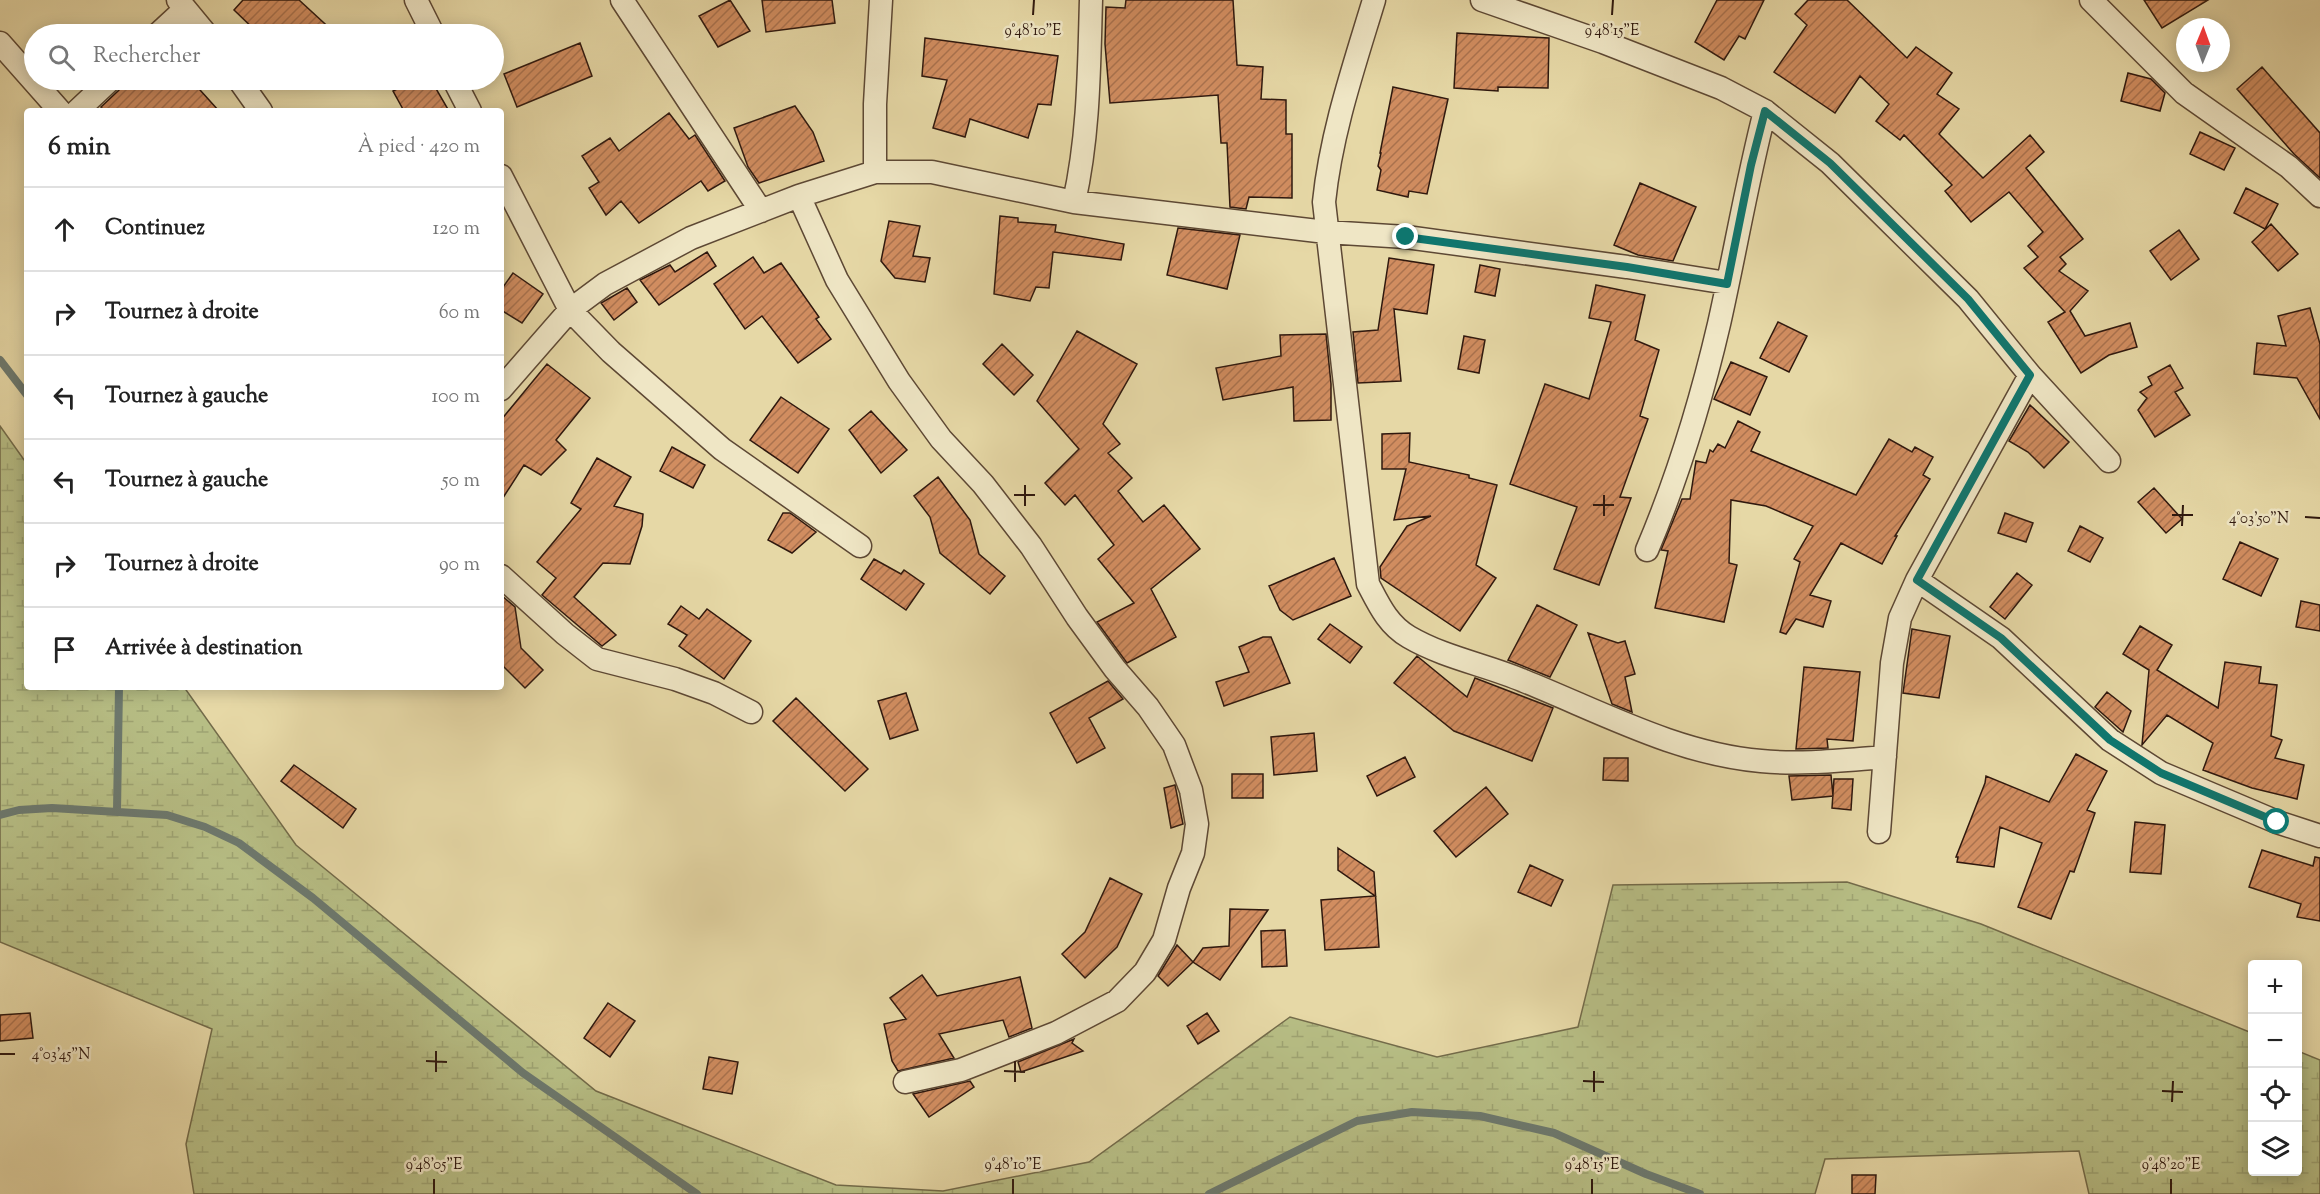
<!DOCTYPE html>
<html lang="fr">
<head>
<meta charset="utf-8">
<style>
  body { margin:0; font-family:"Sorts Mill Goudy",serif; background:#f6f6f6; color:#222 }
  .controls { position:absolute; right:18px; bottom:18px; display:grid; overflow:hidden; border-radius:6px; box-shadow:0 3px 15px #0003 }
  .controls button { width:54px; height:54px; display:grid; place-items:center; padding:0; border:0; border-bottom:2px solid #e0e0e0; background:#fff; color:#222; font:30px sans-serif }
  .compass { position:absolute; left:2176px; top:18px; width:54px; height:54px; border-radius:50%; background:#fff; box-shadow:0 3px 15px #0003; rotate:1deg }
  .stop { position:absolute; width:18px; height:18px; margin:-14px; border:4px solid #0f766e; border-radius:50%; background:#fff }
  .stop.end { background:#0f766e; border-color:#fff; box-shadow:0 2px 6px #0008 }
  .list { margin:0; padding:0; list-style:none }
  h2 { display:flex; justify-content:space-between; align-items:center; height:78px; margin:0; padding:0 24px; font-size:26px }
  h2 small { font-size:20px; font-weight:400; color:#767676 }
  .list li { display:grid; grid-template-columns:39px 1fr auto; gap:18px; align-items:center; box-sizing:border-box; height:84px; padding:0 24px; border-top:2px solid #e0e0e0 }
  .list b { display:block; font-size:22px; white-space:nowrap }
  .list em { font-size:20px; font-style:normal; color:#767676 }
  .icon { flex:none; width:33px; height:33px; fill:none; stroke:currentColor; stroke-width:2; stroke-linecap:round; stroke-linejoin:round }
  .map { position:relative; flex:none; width:2320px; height:1194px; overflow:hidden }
  .search { position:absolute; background:#fff; box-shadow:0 3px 15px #0003; left:24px; top:24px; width:480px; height:66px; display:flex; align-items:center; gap:15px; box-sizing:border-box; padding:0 21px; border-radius:33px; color:#767676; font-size:22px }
  .panel { position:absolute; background:#fff; box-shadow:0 3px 15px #0003; left:24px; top:108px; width:480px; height:582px; border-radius:6px }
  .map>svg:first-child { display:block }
</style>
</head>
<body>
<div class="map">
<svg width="2320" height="1194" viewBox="0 0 2320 1194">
  <defs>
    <pattern id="wetland-marsh" width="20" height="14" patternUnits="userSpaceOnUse" patternTransform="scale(1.5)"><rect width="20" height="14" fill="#b7be85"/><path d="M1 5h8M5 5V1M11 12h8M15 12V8" fill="none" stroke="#9ea372"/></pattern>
    <pattern id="building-hatch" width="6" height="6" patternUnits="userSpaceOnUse" patternTransform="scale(1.5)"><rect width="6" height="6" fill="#d18d60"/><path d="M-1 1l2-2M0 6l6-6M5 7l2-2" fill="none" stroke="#aa724e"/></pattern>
  </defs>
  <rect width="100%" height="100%" fill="#e6d8a6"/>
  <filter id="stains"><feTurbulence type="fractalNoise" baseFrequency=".00333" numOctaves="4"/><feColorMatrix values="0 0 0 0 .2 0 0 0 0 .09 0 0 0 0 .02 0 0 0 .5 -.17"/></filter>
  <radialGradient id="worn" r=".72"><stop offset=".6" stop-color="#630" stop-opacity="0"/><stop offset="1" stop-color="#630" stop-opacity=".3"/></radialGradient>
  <path fill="url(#wetland-marsh)" stroke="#736b4a" stroke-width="1.5" d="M 0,426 L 27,464 L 27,687 L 184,687 L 296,845 L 596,1091 L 836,1185 L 943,1191 L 1089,1162 L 1290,1017 L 1437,1057 L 1578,1027 L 1613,885 L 1847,882 L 1981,924 L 2252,1033 L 2252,1172 L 2298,1172 L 2298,1051 L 2320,1060 L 2320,1194 L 2089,1194 L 2079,1151 L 1825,1159 L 1815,1194 L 194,1194 L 186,1144 L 212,1029 L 0,942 Z"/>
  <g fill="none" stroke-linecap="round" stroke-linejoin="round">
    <path stroke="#6d796e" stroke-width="8" d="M 0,360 L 27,395
      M 117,811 L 119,687
      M 0,815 L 19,810 L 52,808 L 167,815 L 205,827 L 239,843 L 313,898 L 523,1073 L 697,1194
      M 1209,1194 L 1357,1121 L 1412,1112 L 1480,1116 L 1554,1133 L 1646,1174 L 1700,1194"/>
  </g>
  <path fill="url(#building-hatch)" stroke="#2f180e" stroke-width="1.5" d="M 243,0 L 299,0 L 336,34 L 259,34 L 234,10 Z
    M 730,0 L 750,31 L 718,47 L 699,16 Z
    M 762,0 L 832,0 L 835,23 L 766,32 Z
    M 1126,0 L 1233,0 L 1237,65 L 1263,67 L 1261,99 L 1286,100 L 1286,134 L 1292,134 L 1292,198 L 1249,197 L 1246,209 L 1230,207 L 1227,143 L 1221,143 L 1218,95 L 1110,103 L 1105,44 L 1106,7 L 1125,8 Z
    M 1717,0 L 1764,0 L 1745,39 L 1739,36 L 1724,60 L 1695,42 Z
    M 1808,0 L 1847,0 L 1907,58 L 1916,47 L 1952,73 L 1937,94 L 1959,109 L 1939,134 L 1983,178 L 2030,135 L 2044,152 L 2026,168 L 2083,239 L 2060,257 L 2066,264 L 2059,271 L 2088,291 L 2070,311 L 2085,336 L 2130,323 L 2137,347 L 2109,355 L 2081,373 L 2048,322 L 2065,312 L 2024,268 L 2038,257 L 2028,246 L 2043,232 L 2009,192 L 1971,222 L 1945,191 L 1952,185 L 1904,135 L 1900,140 L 1876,121 L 1889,104 L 1860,76 L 1835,113 L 1774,72 L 1807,25 L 1795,14 Z
    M 2144,0 L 2208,0 L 2162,28 Z
    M 1457,33 L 1549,38 L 1548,88 L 1498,87 L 1498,91 L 1454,88 Z
    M 925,38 L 1058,56 L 1051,105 L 1038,104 L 1028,138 L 970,119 L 965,137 L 933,128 L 947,80 L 922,76 Z
    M 580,43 L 592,76 L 517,107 L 504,74 Z
    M 2262,67 L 2320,133 L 2320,178 L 2294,154 L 2237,89 Z
    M 2128,73 L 2151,79 L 2165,93 L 2160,111 L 2121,101 Z
    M 123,80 L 191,80 L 219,111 L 105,111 L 101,107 L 119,90 Z
    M 414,80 L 431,80 L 449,111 L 404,111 L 393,91 Z
    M 1393,87 L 1448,99 L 1427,194 L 1409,191 L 1408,197 L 1377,190 L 1381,170 L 1378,166 L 1381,153 L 1380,153 Z
    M 795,106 L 813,132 L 824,161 L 759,183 L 748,167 L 734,128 Z
    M 669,113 L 689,139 L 695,135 L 725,181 L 708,191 L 701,181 L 639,223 L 621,201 L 606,215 L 589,188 L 599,182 L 582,156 L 610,138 L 619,151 Z
    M 2200,132 L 2235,148 L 2224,170 L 2190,154 Z
    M 1640,183 L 1696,207 L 1673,261 L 1638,255 L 1614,245 Z
    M 2246,188 L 2278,204 L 2265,229 L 2234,213 Z
    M 1000,216 L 1018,218 L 1018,222 L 1056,225 L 1055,232 L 1124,244 L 1121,260 L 1053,252 L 1049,288 L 1036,287 L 1030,301 L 994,294 Z
    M 889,221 L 920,226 L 913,256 L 930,258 L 925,282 L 895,278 L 881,261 Z
    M 2271,224 L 2298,254 L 2278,271 L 2252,242 Z
    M 1178,228 L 1240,235 L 1227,289 L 1167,275 Z
    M 2179,230 L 2199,259 L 2171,280 L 2150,251 Z
    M 707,252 L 716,266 L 659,305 L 640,280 L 670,265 L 675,272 Z
    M 753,257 L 764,273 L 781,263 L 819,317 L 816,319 L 831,339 L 798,363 L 762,316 L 745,329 L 714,284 Z
    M 1389,258 L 1434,265 L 1427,314 L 1394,309 L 1401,381 L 1358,383 L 1353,332 L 1378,330 Z
    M 1480,265 L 1500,269 L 1495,296 L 1475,292 Z
    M 513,273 L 543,294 L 522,323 L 501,310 L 501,290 Z
    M 1596,285 L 1645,295 L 1635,340 L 1659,350 L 1640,416 L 1648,419 L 1620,497 L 1631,498 L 1599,585 L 1554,569 L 1577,507 L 1510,484 L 1545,384 L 1589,399 L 1611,322 L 1589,318 Z
    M 627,288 L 637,302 L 614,320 L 601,303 Z
    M 2310,308 L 2320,344 L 2320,419 L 2297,378 L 2254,374 L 2257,343 L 2286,346 L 2278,316 Z
    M 1778,322 L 1807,336 L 1789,372 L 1760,358 Z
    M 1077,331 L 1137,364 L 1103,424 L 1120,444 L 1108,453 L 1132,478 L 1118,491 L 1143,522 L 1164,505 L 1200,549 L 1151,589 L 1176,637 L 1127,663 L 1097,622 L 1134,603 L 1098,559 L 1114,545 L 1075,495 L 1065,505 L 1045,483 L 1079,449 L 1037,401 Z
    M 1326,334 L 1331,384 L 1331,420 L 1294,421 L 1293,387 L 1223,400 L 1216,368 L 1281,356 L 1280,335 Z
    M 1464,336 L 1485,340 L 1479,373 L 1458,369 Z
    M 1002,344 L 1033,375 L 1014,395 L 983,364 Z
    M 1731,362 L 1767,377 L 1750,415 L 1714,399 Z
    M 547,364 L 590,398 L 556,440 L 566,450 L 541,475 L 524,465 L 501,501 L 501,420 Z
    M 2170,365 L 2183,388 L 2175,392 L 2190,415 L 2155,437 L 2138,410 L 2147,398 L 2140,392 L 2152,385 L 2148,377 Z
    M 781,397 L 829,429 L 798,473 L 750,440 Z
    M 2030,405 L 2069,442 L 2044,468 L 2028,452 L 2009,441 Z
    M 871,411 L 907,450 L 881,473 L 849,430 Z
    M 1738,421 L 1760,432 L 1751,451 L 1856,495 L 1889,439 L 1912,452 L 1915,447 L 1933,457 L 1923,475 L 1930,479 L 1895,536 L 1897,536 L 1882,564 L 1841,543 L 1810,595 L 1831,601 L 1823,627 L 1796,619 L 1786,634 L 1780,632 L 1800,562 L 1794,559 L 1813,526 L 1766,506 L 1731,500 L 1729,563 L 1737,565 L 1724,622 L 1655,608 L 1668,551 L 1661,550 L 1682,499 L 1690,499 L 1696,461 L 1706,463 L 1710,450 L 1713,452 L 1718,444 L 1725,448 Z
    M 1410,433 L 1409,462 L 1469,475 L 1469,478 L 1497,485 L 1476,565 L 1496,578 L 1460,631 L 1381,578 L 1380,567 L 1407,526 L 1431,516 L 1394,520 L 1406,469 L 1382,469 L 1382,434 Z
    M 672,447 L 705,465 L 693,488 L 660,471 Z
    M 597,458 L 631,477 L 614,506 L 643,514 L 642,526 L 630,564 L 603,563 L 574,597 L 616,635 L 602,646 L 542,595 L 556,578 L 537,562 L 581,509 L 571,503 Z
    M 938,477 L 970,520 L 979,554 L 1005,576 L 990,594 L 940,553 L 930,517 L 914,496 Z
    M 2154,488 L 2182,519 L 2166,533 L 2138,502 Z
    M 783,513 L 790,513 L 816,532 L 792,553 L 768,540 Z
    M 2005,513 L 2033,523 L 2026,542 L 1998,533 Z
    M 2080,526 L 2103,538 L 2090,562 L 2068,551 Z
    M 2240,542 L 2278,559 L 2261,596 L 2223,579 Z
    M 1334,558 L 1351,596 L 1293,620 L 1280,610 L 1269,586 Z
    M 874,559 L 901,574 L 904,570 L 924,584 L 906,610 L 861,579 Z
    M 2017,573 L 2032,585 L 2005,619 L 1990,607 Z
    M 501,595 L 515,607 L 521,648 L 543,670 L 525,688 L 501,664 Z
    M 2301,601 L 2320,605 L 2320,631 L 2296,627 Z
    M 1537,605 L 1577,625 L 1550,677 L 1508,660 Z
    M 681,606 L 699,619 L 707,609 L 751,641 L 724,679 L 679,646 L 687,635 L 668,624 Z
    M 1330,624 L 1362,647 L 1350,663 L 1318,639 Z
    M 2140,626 L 2172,645 L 2157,670 L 2218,708 L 2225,662 L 2261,667 L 2259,683 L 2277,685 L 2271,736 L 2282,740 L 2275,758 L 2304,765 L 2297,799 L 2252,788 L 2203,770 L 2213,743 L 2167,715 L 2142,745 L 2149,670 L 2123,654 Z
    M 1912,629 L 1950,636 L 1939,698 L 1903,693 Z
    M 1588,633 L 1618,643 L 1625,641 L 1635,674 L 1625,677 L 1632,712 L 1612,704 Z
    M 1263,637 L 1271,637 L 1290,683 L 1224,706 L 1216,682 L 1249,672 L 1239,647 Z
    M 1417,656 L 1467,697 L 1475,678 L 1553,708 L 1532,761 L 1454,731 L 1394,683 Z
    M 1804,667 L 1860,672 L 1853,741 L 1827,739 L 1828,748 L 1796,749 Z
    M 1108,681 L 1123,699 L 1089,718 L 1105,748 L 1077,763 L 1050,713 Z
    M 2107,692 L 2131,711 L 2123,732 L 2095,707 Z
    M 906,693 L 918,730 L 890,739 L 878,701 Z
    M 796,698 L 868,769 L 845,791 L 773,721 Z
    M 1314,733 L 1317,771 L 1274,775 L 1271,737 Z
    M 2076,754 L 2107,771 L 2087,810 L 2095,813 L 2074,872 L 2070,871 L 2051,919 L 2018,907 L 2042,843 L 2000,827 L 1994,867 L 1957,862 L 1958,857 L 1956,857 L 1985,783 L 1986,776 L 2049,802 Z
    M 1405,757 L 1415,777 L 1377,796 L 1367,776 Z
    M 1604,758 L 1628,758 L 1628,781 L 1603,780 Z
    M 294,765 L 356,809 L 343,828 L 281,781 Z
    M 1232,774 L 1263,774 L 1263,798 L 1232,798 Z
    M 1831,775 L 1833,796 L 1792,800 L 1789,776 Z
    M 1834,779 L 1853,779 L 1851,810 L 1832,808 Z
    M 1175,785 L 1183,824 L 1171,828 L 1164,788 Z
    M 1486,787 L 1508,814 L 1456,857 L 1434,831 Z
    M 2135,822 L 2165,825 L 2161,874 L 2130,872 Z
    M 1338,848 L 1374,872 L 1379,947 L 1325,950 L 1321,900 L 1375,896 L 1338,870 Z
    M 2262,850 L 2313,866 L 2315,857 L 2320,858 L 2320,921 L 2297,917 L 2301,904 L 2249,887 Z
    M 1530,865 L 1563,880 L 1551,906 L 1518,892 Z
    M 1110,878 L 1142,894 L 1117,947 L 1085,978 L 1062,954 L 1085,932 Z
    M 1230,909 L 1268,910 L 1220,980 L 1193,962 L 1203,948 L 1229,946 Z
    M 1285,930 L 1287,966 L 1262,967 L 1261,931 Z
    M 1177,945 L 1193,962 L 1168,986 L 1158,976 Z
    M 922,975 L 937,996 L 1020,977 L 1032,1028 L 1009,1037 L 1003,1020 L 939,1034 L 954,1058 L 898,1071 L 892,1061 L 884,1024 L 906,1019 L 890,998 Z
    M 608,1003 L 635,1021 L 610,1057 L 584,1038 Z
    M 30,1013 L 33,1038 L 0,1041 L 0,1015 Z
    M 1207,1013 L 1219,1031 L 1198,1044 L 1187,1026 Z
    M 1074,1039 L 1072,1043 L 1083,1051 L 1021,1072 L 1018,1062 Z
    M 709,1057 L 738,1062 L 732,1094 L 703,1089 Z
    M 970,1081 L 974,1087 L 929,1117 L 913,1094 Z
    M 1852,1175 L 1876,1175 L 1875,1194 L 1852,1194 Z"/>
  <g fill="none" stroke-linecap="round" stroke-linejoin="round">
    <g stroke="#5d4834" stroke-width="25">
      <path id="minor" d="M 178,0 L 206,34
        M 416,0 L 433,34
        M 622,0 L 761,211
        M 1374,0 C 1354,66 1331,133 1324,202 L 1368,584 C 1379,605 1388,625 1409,637 C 1445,658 1487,665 1524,681 C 1601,712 1678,754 1761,761 C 1802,765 1844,760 1885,757
        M 1482,0 L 1603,42 L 1721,88 L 1765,111 L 1830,163 L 1968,299 L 2030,375 L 2109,461
        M 2091,0 L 2184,93 L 2289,167 L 2320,196
        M 158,34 L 185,9
        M 0,43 L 60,111
        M 239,80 L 261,111
        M 454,80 L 470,111
        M 77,111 L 110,80
        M 875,172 L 875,104 L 881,0
        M 501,176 L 570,310 L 611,352 L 722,449 L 860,546
        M 799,196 L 837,280 L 899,381 L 941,439 L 983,484 L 1031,546 L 1077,617 L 1115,669 L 1148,707 L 1174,745 L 1191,790 L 1197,824 L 1193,853 L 1179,888 L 1164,940 L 1145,972 L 1117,1001 L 1056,1033 L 961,1070 L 905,1082
        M 1074,202 C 1089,135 1089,68 1091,0
        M 501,389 L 570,310 L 605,284 L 691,238 L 799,196 L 875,172 L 932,172 L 1074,202 L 1326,232 L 1406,237 L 1627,267 L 1727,283
        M 1647,550 C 1678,477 1701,401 1719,324 C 1735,253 1747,181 1765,111
        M 501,576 L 565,634 L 597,659 L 675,679 L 714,693 L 751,712
        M 1917,580 L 2001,638 L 2110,740 L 2161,773 L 2277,822 L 2320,836
        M 1879,832 L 1892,663 L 1900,618 L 1917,580 L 2030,375"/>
    </g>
    <use href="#minor" stroke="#efe6c5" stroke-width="22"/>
  </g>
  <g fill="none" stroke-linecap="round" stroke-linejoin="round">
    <path stroke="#0f766e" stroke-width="8" d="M 1406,237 L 1627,267 L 1727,284 L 1751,165 L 1765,111 L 1830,163 L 1968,299 L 2030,375 L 1917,580 L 2001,638 L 2110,740 L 2161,773 L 2277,822"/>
  </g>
  <path fill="none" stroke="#2f180e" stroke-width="2" d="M 1033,15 L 1034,0M 1612,15 L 1613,0M 1014,495 L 1035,495M 1593,505 L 1614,505M 1025,506 L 1025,485M 2172,515 L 2193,515M 1604,516 L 1604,495M 2305,517 L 2320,518M 2182,526 L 2183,505M 0,1054 L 15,1054M 426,1061 L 447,1062M 1004,1071 L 1025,1072M 436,1072 L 436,1051M 1583,1081 L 1604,1082M 1015,1082 L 1015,1061M 2162,1091 L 2183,1092M 1594,1092 L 1594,1071M 2172,1102 L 2173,1081M 434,1194 L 434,1179M 1013,1194 L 1013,1179M 1592,1194 L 1592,1179M 2171,1194 L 2171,1179"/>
  <g font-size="15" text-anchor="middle" fill="#2f180e" stroke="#efe6c5" stroke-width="5" stroke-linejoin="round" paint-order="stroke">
    <text x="1033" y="35">9°48'10"E</text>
    <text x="1612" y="35">9°48'15"E</text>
    <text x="2259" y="523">4°03'50"N</text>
    <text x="61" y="1059">4°03'45"N</text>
    <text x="434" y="1169">9°48'05"E</text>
    <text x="1013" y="1169">9°48'10"E</text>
    <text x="1592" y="1169">9°48'15"E</text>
    <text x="2171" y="1169">9°48'20"E</text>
  </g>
  <rect width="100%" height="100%" filter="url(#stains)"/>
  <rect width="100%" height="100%" fill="url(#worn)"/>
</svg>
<div class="controls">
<button>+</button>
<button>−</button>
<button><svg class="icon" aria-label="locate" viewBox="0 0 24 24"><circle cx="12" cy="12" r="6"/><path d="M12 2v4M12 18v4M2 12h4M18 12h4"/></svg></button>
<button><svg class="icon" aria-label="layers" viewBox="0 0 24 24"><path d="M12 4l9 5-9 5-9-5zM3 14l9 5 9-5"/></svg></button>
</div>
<svg class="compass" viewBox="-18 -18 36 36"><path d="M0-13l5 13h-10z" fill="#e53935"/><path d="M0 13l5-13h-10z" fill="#767676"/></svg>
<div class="stop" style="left:2277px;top:822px"></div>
<div class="stop end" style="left:1406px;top:237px"></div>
<div class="search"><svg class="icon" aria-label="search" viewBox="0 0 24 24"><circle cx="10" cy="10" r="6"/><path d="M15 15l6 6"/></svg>Rechercher</div>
<section class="panel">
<h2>6 min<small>À pied · 420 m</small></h2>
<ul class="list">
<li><svg class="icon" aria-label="ahead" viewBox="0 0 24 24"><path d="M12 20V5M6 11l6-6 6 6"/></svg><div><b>Continuez</b></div><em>120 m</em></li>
<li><svg class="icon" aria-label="right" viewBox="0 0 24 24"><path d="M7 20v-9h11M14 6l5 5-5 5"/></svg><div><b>Tournez à droite</b></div><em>60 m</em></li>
<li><svg class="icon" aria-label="left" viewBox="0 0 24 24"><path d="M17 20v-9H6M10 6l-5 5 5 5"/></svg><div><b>Tournez à gauche</b></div><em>100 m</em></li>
<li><svg class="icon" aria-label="left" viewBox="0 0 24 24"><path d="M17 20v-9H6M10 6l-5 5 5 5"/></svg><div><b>Tournez à gauche</b></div><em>50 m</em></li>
<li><svg class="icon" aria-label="right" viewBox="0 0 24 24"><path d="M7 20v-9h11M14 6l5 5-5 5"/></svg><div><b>Tournez à droite</b></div><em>90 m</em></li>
<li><svg class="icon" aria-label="arrive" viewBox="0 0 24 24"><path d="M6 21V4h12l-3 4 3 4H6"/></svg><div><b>Arrivée à destination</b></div></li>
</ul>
</section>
</div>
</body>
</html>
